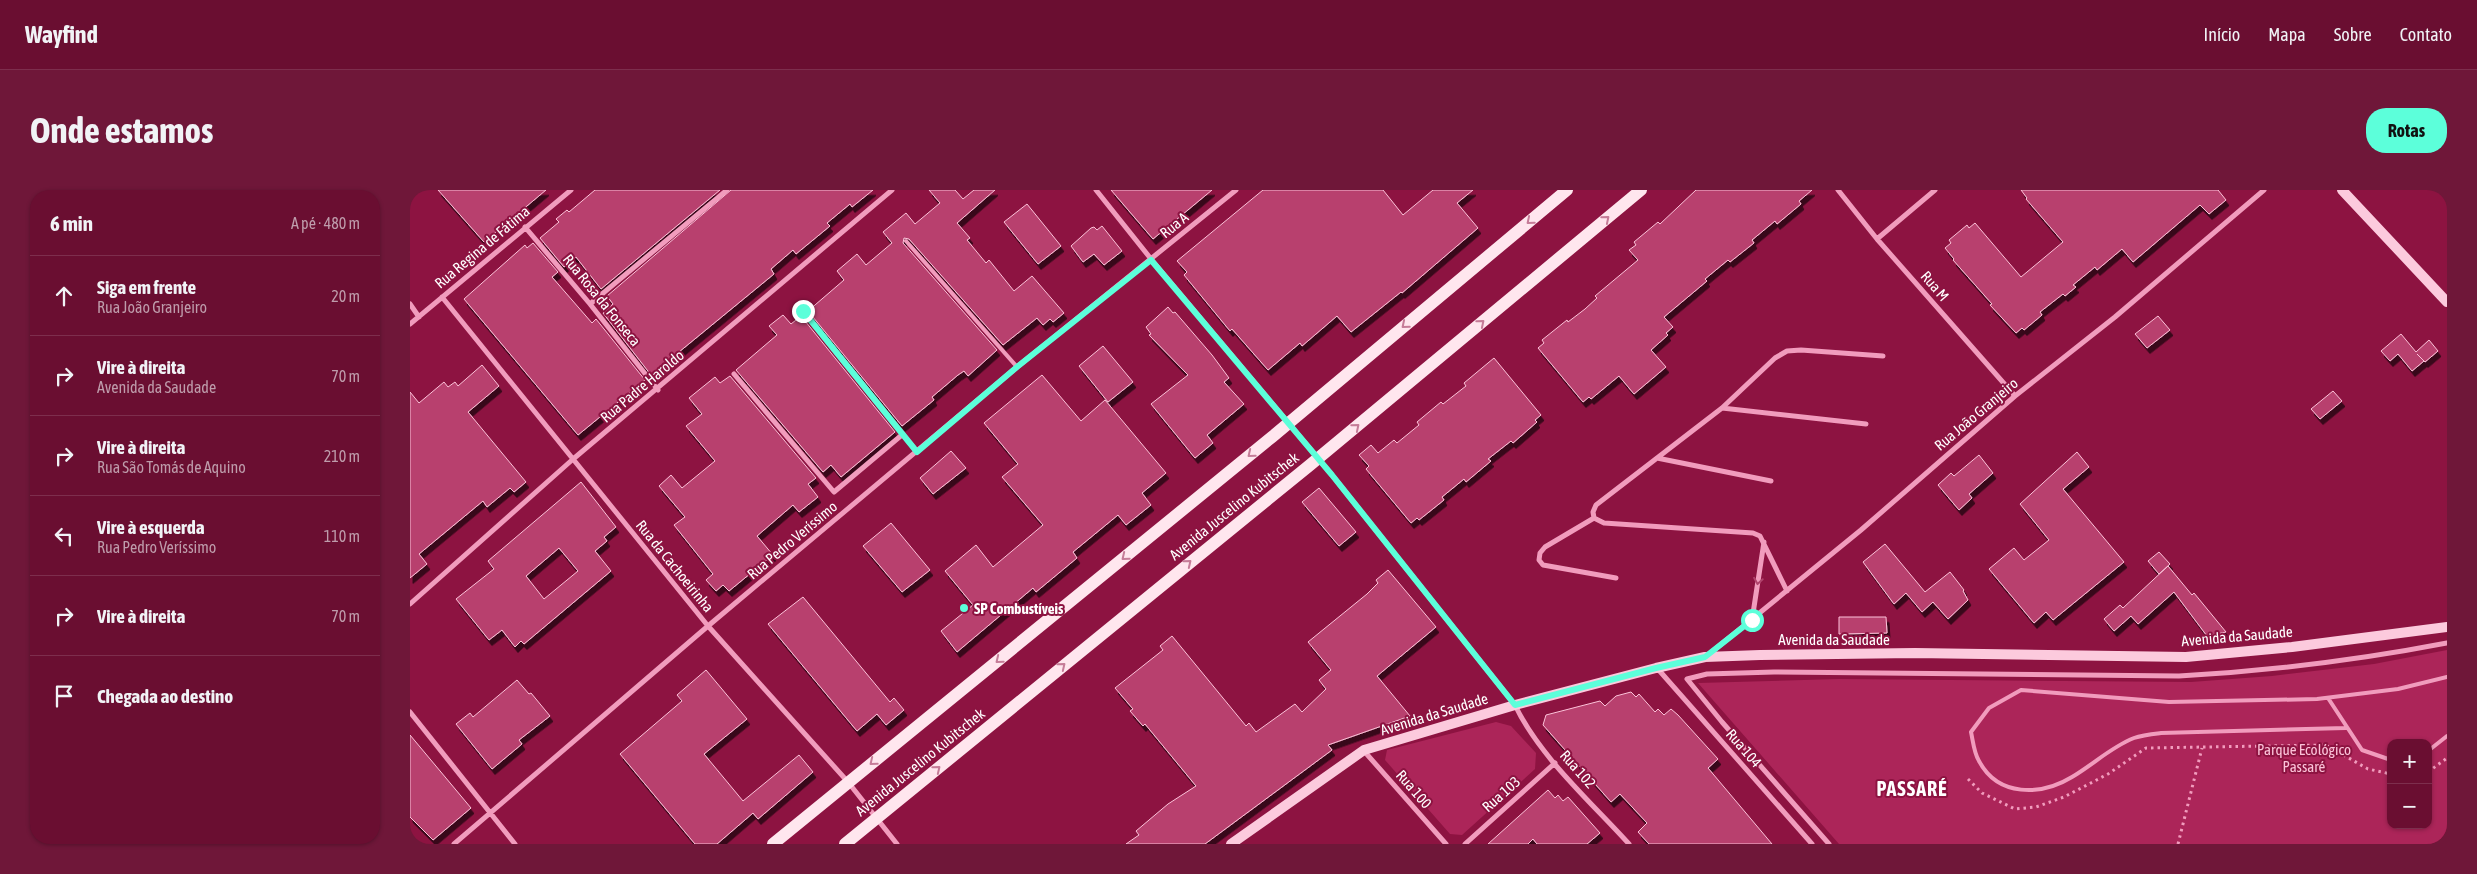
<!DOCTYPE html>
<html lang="pt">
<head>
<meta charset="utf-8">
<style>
  body { margin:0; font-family:"Asap Condensed",sans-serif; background:#6f1739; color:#f1f3f6 }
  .controls { position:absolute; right:15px; bottom:15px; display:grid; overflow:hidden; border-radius:10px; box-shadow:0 1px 4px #0004 }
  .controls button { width:45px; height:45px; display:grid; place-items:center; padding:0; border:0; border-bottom:1px solid #7d2e4d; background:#6a0e31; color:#f1f3f6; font:25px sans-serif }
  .stop { position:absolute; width:15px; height:15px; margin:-11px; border:4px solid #5cffda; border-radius:50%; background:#fff }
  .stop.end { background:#5cffda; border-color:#fff; box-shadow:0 1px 5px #0008 }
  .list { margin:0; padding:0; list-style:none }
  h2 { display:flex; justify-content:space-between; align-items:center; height:65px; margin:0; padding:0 20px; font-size:21px }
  h2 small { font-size:16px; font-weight:400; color:#be9cab }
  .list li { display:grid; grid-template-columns:32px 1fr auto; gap:15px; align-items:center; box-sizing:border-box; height:80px; padding:0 20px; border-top:1px solid #7d2e4d }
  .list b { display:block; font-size:19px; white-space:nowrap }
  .list p { margin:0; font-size:16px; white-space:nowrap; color:#be9cab }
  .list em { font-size:16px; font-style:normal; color:#be9cab }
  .icon { flex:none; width:28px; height:28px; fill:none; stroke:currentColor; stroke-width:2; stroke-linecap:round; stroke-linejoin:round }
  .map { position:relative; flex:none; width:2037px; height:654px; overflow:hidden; border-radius:20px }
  header { display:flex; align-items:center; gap:30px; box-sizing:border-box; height:70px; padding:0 25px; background:#6a0e31; border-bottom:1px solid #7d2e4d }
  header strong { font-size:24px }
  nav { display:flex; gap:28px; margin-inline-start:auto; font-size:18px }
  .intro { display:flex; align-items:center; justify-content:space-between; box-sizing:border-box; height:120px; padding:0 30px }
  h1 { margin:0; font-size:35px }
  .button { padding:12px 22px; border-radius:20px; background:#5cffda; color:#111; font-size:18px; font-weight:700 }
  main { display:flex; gap:30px; padding:0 30px }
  aside { flex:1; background:#6a0e31; border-radius:20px; box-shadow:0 1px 4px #0004 }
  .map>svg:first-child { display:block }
</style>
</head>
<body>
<header>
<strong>Wayfind</strong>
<nav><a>Início</a><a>Mapa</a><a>Sobre</a><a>Contato</a></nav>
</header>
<div class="intro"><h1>Onde estamos</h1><a class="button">Rotas</a></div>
<main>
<aside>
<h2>6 min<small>A pé · 480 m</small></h2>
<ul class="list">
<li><svg class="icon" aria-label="ahead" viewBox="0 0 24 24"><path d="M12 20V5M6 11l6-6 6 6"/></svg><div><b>Siga em frente</b><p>Rua João Granjeiro</p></div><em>20 m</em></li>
<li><svg class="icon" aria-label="right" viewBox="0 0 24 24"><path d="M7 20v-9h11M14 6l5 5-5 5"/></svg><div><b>Vire à direita</b><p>Avenida da Saudade</p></div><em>70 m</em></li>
<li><svg class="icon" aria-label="right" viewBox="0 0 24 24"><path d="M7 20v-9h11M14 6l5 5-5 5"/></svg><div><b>Vire à direita</b><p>Rua São Tomás de Aquino</p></div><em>210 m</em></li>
<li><svg class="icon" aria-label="left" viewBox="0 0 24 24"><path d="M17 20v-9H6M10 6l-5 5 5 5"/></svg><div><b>Vire à esquerda</b><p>Rua Pedro Veríssimo</p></div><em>110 m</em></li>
<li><svg class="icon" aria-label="right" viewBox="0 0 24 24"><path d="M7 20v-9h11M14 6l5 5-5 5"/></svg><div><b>Vire à direita</b></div><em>70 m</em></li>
<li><svg class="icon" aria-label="arrive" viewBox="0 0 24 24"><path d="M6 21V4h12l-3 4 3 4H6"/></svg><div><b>Chegada ao destino</b></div></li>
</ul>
</aside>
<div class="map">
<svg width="2037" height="654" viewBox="0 0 2037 654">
  <defs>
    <filter id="shadow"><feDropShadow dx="3" dy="5.5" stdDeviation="0" flood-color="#0009"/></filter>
  </defs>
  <rect width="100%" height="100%" fill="#8d1341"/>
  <path fill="#ac2559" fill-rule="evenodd" d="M 2037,460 L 2037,654 L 1429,654 L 1288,493 L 1429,489 L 1781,492 L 1862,486 L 1964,474 ZM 1981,553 L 2018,553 L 2018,635 L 1981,635 Z
    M 1086,532 L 1101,536 L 1126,563 L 1125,579 L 1052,645 L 1040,644 L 975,570 L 977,560 Z"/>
  <path fill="#b83f6e" stroke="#fcc3d9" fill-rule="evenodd" filter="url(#shadow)" d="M 28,0 L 136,0 L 74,52 Z
    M 185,0 L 310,0 L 191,99 L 166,67 L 154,77 L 130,48 L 149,32 L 146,29 L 157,20 L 159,22 Z
    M 321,0 L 463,0 L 442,17 L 440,14 L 417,33 L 420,36 L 386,64 L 383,60 L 361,79 L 364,84 L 241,185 L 193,123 L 203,114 L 197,106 Z
    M 519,0 L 545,0 L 553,9 L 564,0 L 585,0 L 547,33 L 560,48 L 557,50 L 576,73 L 579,70 L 604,101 L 622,86 L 654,123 L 643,132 L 640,129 L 633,135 L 627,128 L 593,155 L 499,49 L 494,48 L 493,53 L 587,160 L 558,186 L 554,181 L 548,185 L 522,207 L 524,210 L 492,236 L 398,121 L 434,90 L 427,81 L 447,64 L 456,75 L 482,53 L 473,42 L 496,23 L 505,34 L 530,13 Z
    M 701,0 L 802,0 L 743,49 Z
    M 853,0 L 973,0 L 993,25 L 1023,0 L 1063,0 L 1047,13 L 1068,38 L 992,103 L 991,102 L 941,142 L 927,126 L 892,156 L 890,153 L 858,180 L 822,139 L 820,141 L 774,85 L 777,82 L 767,71 Z
    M 1286,0 L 1402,0 L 1389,11 L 1391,14 L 1367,34 L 1365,31 L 1342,50 L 1344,53 L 1320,72 L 1318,70 L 1295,89 L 1297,91 L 1254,127 L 1263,137 L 1256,143 L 1258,145 L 1241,160 L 1256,177 L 1224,204 L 1209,186 L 1181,209 L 1179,207 L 1173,212 L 1128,158 L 1134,153 L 1132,150 L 1157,130 L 1158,132 L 1175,119 L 1187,108 L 1185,106 L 1228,70 L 1219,60 L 1226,55 L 1224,52 L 1248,32 L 1250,34 Z
    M 1611,0 L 1808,0 L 1816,10 L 1799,24 L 1790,15 L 1723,72 L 1712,59 L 1687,80 L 1685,77 L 1663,95 L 1666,97 L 1655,106 L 1653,104 L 1630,122 L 1632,125 L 1614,140 L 1612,138 L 1606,143 L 1580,115 L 1582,114 L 1543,70 L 1544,69 L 1535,58 L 1541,53 L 1539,50 L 1557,35 L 1559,38 L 1565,33 L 1611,87 L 1653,52 L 1616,9 L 1617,8 Z
    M 617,14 L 651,56 L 628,74 L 594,32 Z
    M 692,36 L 712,61 L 694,75 L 684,64 L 673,72 L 661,56 L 681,38 L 684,37 L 687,40 Z
    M 123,53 L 148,82 L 142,87 L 182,133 L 186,129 L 235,190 L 168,245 L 54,109 L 115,55 L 117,58 Z
    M 758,117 L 763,123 L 765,122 L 802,165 L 819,188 L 814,192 L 834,214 L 797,245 L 803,253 L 785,268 L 741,214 L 778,185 L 739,145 L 741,144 L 736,137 Z
    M 373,125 L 381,134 L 391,126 L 485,242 L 431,287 L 421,275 L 413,282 L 326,180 L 367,145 L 359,136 Z
    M 1748,126 L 1760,140 L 1737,158 L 1725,144 Z
    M 1991,144 L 2006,162 L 2019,150 L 2028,161 L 2015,172 L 2007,164 L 2014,171 L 2002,181 L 1988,164 L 1980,171 L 1971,161 Z
    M 693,156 L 723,192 L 698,212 L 669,176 Z
    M 1084,168 L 1131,225 L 1125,230 L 1127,232 L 1103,253 L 1101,251 L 1078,269 L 1081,271 L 1056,292 L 1054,289 L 1032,307 L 1034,310 L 1009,330 L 1007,328 L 1001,333 L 956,279 L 959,276 L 949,265 L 961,255 L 968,263 L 984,250 L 987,253 L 1009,235 L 1007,232 L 1031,212 L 1033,214 L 1056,196 L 1054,193 Z
    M 72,175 L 89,196 L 58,222 L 116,292 L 104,302 L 100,298 L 77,317 L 73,311 L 9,364 L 17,374 L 0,388 L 0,202 L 9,213 L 34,192 L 38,197 L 45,192 L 48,196 Z
    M 632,185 L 671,231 L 695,210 L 756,283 L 732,303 L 741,315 L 716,335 L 708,325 L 663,362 L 667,368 L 626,402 L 623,398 L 547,462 L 531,441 L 563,415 L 535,381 L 566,355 L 583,377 L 633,335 L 592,287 L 608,274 L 574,233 Z
    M 320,186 L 406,288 L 398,294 L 408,307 L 389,322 L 383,315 L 347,346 L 363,365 L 319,401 L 313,395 L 306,401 L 296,390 L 303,384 L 264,335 L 275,327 L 249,296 L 261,285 L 272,298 L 305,271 L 276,236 L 292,224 L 279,208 L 305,187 L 310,193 Z
    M 1923,201 L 1932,211 L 1910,229 L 1901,219 Z
    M 541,261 L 556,278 L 523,304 L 510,288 Z
    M 1667,262 L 1679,277 L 1653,299 L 1714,372 L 1643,430 L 1636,422 L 1624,433 L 1579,379 L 1604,358 L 1614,370 L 1639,350 L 1610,314 Z
    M 1569,265 L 1583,283 L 1559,304 L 1562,308 L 1549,320 L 1528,295 L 1541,283 L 1544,286 Z
    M 171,292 L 206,337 L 194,347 L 197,351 L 185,361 L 201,381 L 114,454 L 111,451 L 105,457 L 92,440 L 79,450 L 46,409 L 84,379 L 78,371 ZM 149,358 L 168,381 L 134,409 L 116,386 Z
    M 909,298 L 946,342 L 929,356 L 892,312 Z
    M 481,333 L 520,380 L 492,402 L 453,356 Z
    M 1475,354 L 1515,402 L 1540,382 L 1554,400 L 1553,401 L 1558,410 L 1538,429 L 1523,412 L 1512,422 L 1496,403 L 1484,414 L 1453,372 Z
    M 1749,362 L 1760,374 L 1749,384 L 1738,371 Z
    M 1758,376 L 1782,405 L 1784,403 L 1816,442 L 1797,446 L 1764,402 L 1728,434 L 1721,426 L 1704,441 L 1694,429 L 1710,415 L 1713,418 Z
    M 978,380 L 1026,437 L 967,486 L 1000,526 L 918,555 L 922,560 L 795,654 L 716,654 L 729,645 L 726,641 L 758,614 L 786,596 L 735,534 L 733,536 L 720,521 L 723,519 L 705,498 L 753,460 L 750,456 L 762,446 L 836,536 L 839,533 L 846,542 L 885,514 L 892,522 L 916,499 L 909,490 L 921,480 L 898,452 L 957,404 L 968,393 L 966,390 Z
    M 393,407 L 480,512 L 484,508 L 494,520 L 476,535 L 467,524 L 447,541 L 358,434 Z
    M 1429,427 L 1476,427 L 1477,443 L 1429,444 Z
    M 296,480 L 337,529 L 294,564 L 333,611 L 389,565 L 403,582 L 348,629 L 343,623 L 307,654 L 285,654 L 210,564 L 272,511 L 267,505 Z
    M 107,490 L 119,504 L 121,503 L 140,526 L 109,550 L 112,554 L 82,579 L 46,534 L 60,523 L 63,527 Z
    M 1221,502 L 1226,507 L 1229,504 L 1245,522 L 1248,519 L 1254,525 L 1261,519 L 1268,525 L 1308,569 L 1298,578 L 1362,654 L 1239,654 L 1228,642 L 1237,633 L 1210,604 L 1201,612 L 1133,535 L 1136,525 L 1190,511 L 1195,516 L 1206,506 Z
    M 0,545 L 61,618 L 23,650 L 0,627 Z
    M 1138,600 L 1145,608 L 1148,605 L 1153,611 L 1158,607 L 1190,643 L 1177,654 L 1127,654 L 1123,649 L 1118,654 L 1078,654 Z"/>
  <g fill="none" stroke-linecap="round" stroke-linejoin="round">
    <path stroke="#f19cbd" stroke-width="3" stroke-dasharray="2.5 4" stroke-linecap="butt" d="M 2018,582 L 2037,568
      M 1558,589 L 1572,603 L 1605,619 L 1626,617 L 1654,607 L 1698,584 L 1736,558 L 1916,555 L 1958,579 L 1981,584
      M 1768,654 L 1792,558"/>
    <path stroke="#f19cbd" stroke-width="4" d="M 496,51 L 607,177
      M 1918,508 L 1952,560 L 1981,570
      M 1936,538 L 1751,543 C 1742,544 1732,545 1724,548 C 1701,557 1684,574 1662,587 C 1631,606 1588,607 1569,571 C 1564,563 1563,551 1561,542 L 1579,518 L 1611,500 L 1759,512 L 1907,509 L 1988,499 L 2037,487
      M 2018,561 L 2037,546"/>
    <path stroke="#f19cbd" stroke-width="5" d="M 686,0 L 741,69 L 922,285 L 1105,515 C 1129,566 1181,612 1219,654
      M 1428,0 L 1467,49 L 1605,206
      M 115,37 L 180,114 L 248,200
      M 1467,49 L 1525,0
      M 32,107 L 298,436 L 438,592 L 487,654
      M 0,114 L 9,127
      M 180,114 L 317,0
      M 393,121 L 507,262
      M 0,134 L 161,0
      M 324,184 L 424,302 L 493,244
      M 1312,218 L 1456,234
      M 1247,268 L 1361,291
      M 1184,328 L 1135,357 L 1130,363 L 1129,370 L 1133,375 L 1206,388
      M 1377,401 L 1350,346 L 1343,343 L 1194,333 L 1184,328 L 1183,322 L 1186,315 L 1312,218 L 1365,168 L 1377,161 L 1391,160 L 1473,166
      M 0,414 L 162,270 L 482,0
      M 1342,430 L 1354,352
      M 1298,465 L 1451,340 L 1605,206 L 1705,127 L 1854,0
      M 1247,478 L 1402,654
      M 0,522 L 105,654
      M 954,561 L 1036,654
      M 44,654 L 298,436 L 607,177 L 826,0
      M 1055,654 L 1145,573
      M 1419,654 L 1312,532 L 1277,489 L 1297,484 L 1364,482 L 1769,486 C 1858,481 1949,470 2037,453"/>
    <path stroke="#fccadd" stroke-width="10" d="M 1932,0 L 2037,112
      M 821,654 L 954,560 L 1105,515 L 1246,478 L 1295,467 L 1350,465 L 1505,463 L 1776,467 L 1882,457 L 2037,437"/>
    <path stroke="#ffe6ee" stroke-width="12" d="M 363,654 L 862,247 L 1157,0
      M 435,654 L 900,275 L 1231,0"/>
  </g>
  <defs><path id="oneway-chevron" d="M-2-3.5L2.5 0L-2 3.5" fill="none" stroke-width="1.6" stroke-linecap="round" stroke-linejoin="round" transform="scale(1.25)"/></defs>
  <g stroke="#c67c98">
    <use href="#oneway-chevron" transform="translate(1196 29) rotate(-40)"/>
    <use href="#oneway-chevron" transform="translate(1120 31) rotate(140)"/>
    <use href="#oneway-chevron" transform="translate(1071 133) rotate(-40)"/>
    <use href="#oneway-chevron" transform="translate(995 135) rotate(140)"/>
    <use href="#oneway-chevron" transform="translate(946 237) rotate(-40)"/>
    <use href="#oneway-chevron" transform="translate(841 264) rotate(141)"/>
    <use href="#oneway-chevron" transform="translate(715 367) rotate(141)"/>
    <use href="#oneway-chevron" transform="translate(778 373) rotate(-39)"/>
    <use href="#oneway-chevron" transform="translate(589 470) rotate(141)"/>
    <use href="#oneway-chevron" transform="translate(652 476) rotate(-39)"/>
    <use href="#oneway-chevron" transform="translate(463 572) rotate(141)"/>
    <use href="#oneway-chevron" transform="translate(527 579) rotate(-39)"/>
  </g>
  <use stroke="#b0436c" href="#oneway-chevron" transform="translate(1348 391) rotate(99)"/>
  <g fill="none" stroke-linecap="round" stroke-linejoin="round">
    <path stroke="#5cffda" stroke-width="6" d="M 393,121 L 507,262 L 607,177 L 741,70 L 922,285 L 1105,515 L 1246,478 L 1295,467 L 1342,430"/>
  </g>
  <circle fill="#5cffda" stroke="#8d1341" stroke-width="2" cx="554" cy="418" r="5"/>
  <g text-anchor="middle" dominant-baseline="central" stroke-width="4" stroke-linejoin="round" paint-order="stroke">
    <g font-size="15" fill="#fff" stroke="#8d1341">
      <text transform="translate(764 35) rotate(-39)">Rua A</text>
      <text transform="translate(72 57) rotate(-40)">Rua Regina de Fátima</text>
      <text transform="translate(1525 96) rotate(49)">Rua M</text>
      <text transform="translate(192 110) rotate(51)">Rua Rosa da Fonseca</text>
      <text transform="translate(232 196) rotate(-40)">Rua Padre Haroldo</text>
      <text transform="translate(1566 224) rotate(-40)">Rua João Granjeiro</text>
      <text transform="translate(824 316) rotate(-39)">Avenida Juscelino Kubitschek</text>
      <text transform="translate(382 350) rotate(-40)">Rua Pedro Veríssimo</text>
      <text transform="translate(265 376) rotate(51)">Rua da Cachoeirinha</text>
      <text transform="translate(1827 446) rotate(-5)">Avenida da Saudade</text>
      <text x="1424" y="449">Avenida da Saudade</text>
      <text transform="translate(1024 524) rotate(-17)">Avenida da Saudade</text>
      <text transform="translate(1334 558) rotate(49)">Rua 104</text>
      <text transform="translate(510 572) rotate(-39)">Avenida Juscelino Kubitschek</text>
      <text transform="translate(1168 579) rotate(48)">Rua 102</text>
      <text transform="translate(1004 599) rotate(49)">Rua 100</text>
      <text transform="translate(1091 604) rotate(-42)">Rua 103</text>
    </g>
    <g font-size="15" font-weight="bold" fill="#fff" stroke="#8d1341" text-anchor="start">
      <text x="564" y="418">SP Combustíveis</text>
    </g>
    <g font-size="15" fill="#fcc3d9" stroke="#8d1341">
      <text x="1894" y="559">Parque Ecológico<tspan x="1894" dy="17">Passaré</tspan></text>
    </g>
    <g font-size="20" font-weight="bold" letter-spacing="1" fill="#fff" stroke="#8d1341">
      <text x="1502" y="598">PASSARÉ</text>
    </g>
  </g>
</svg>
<div class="controls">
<button>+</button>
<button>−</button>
</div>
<div class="stop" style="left:1342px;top:430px"></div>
<div class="stop end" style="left:393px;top:121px"></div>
</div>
</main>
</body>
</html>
